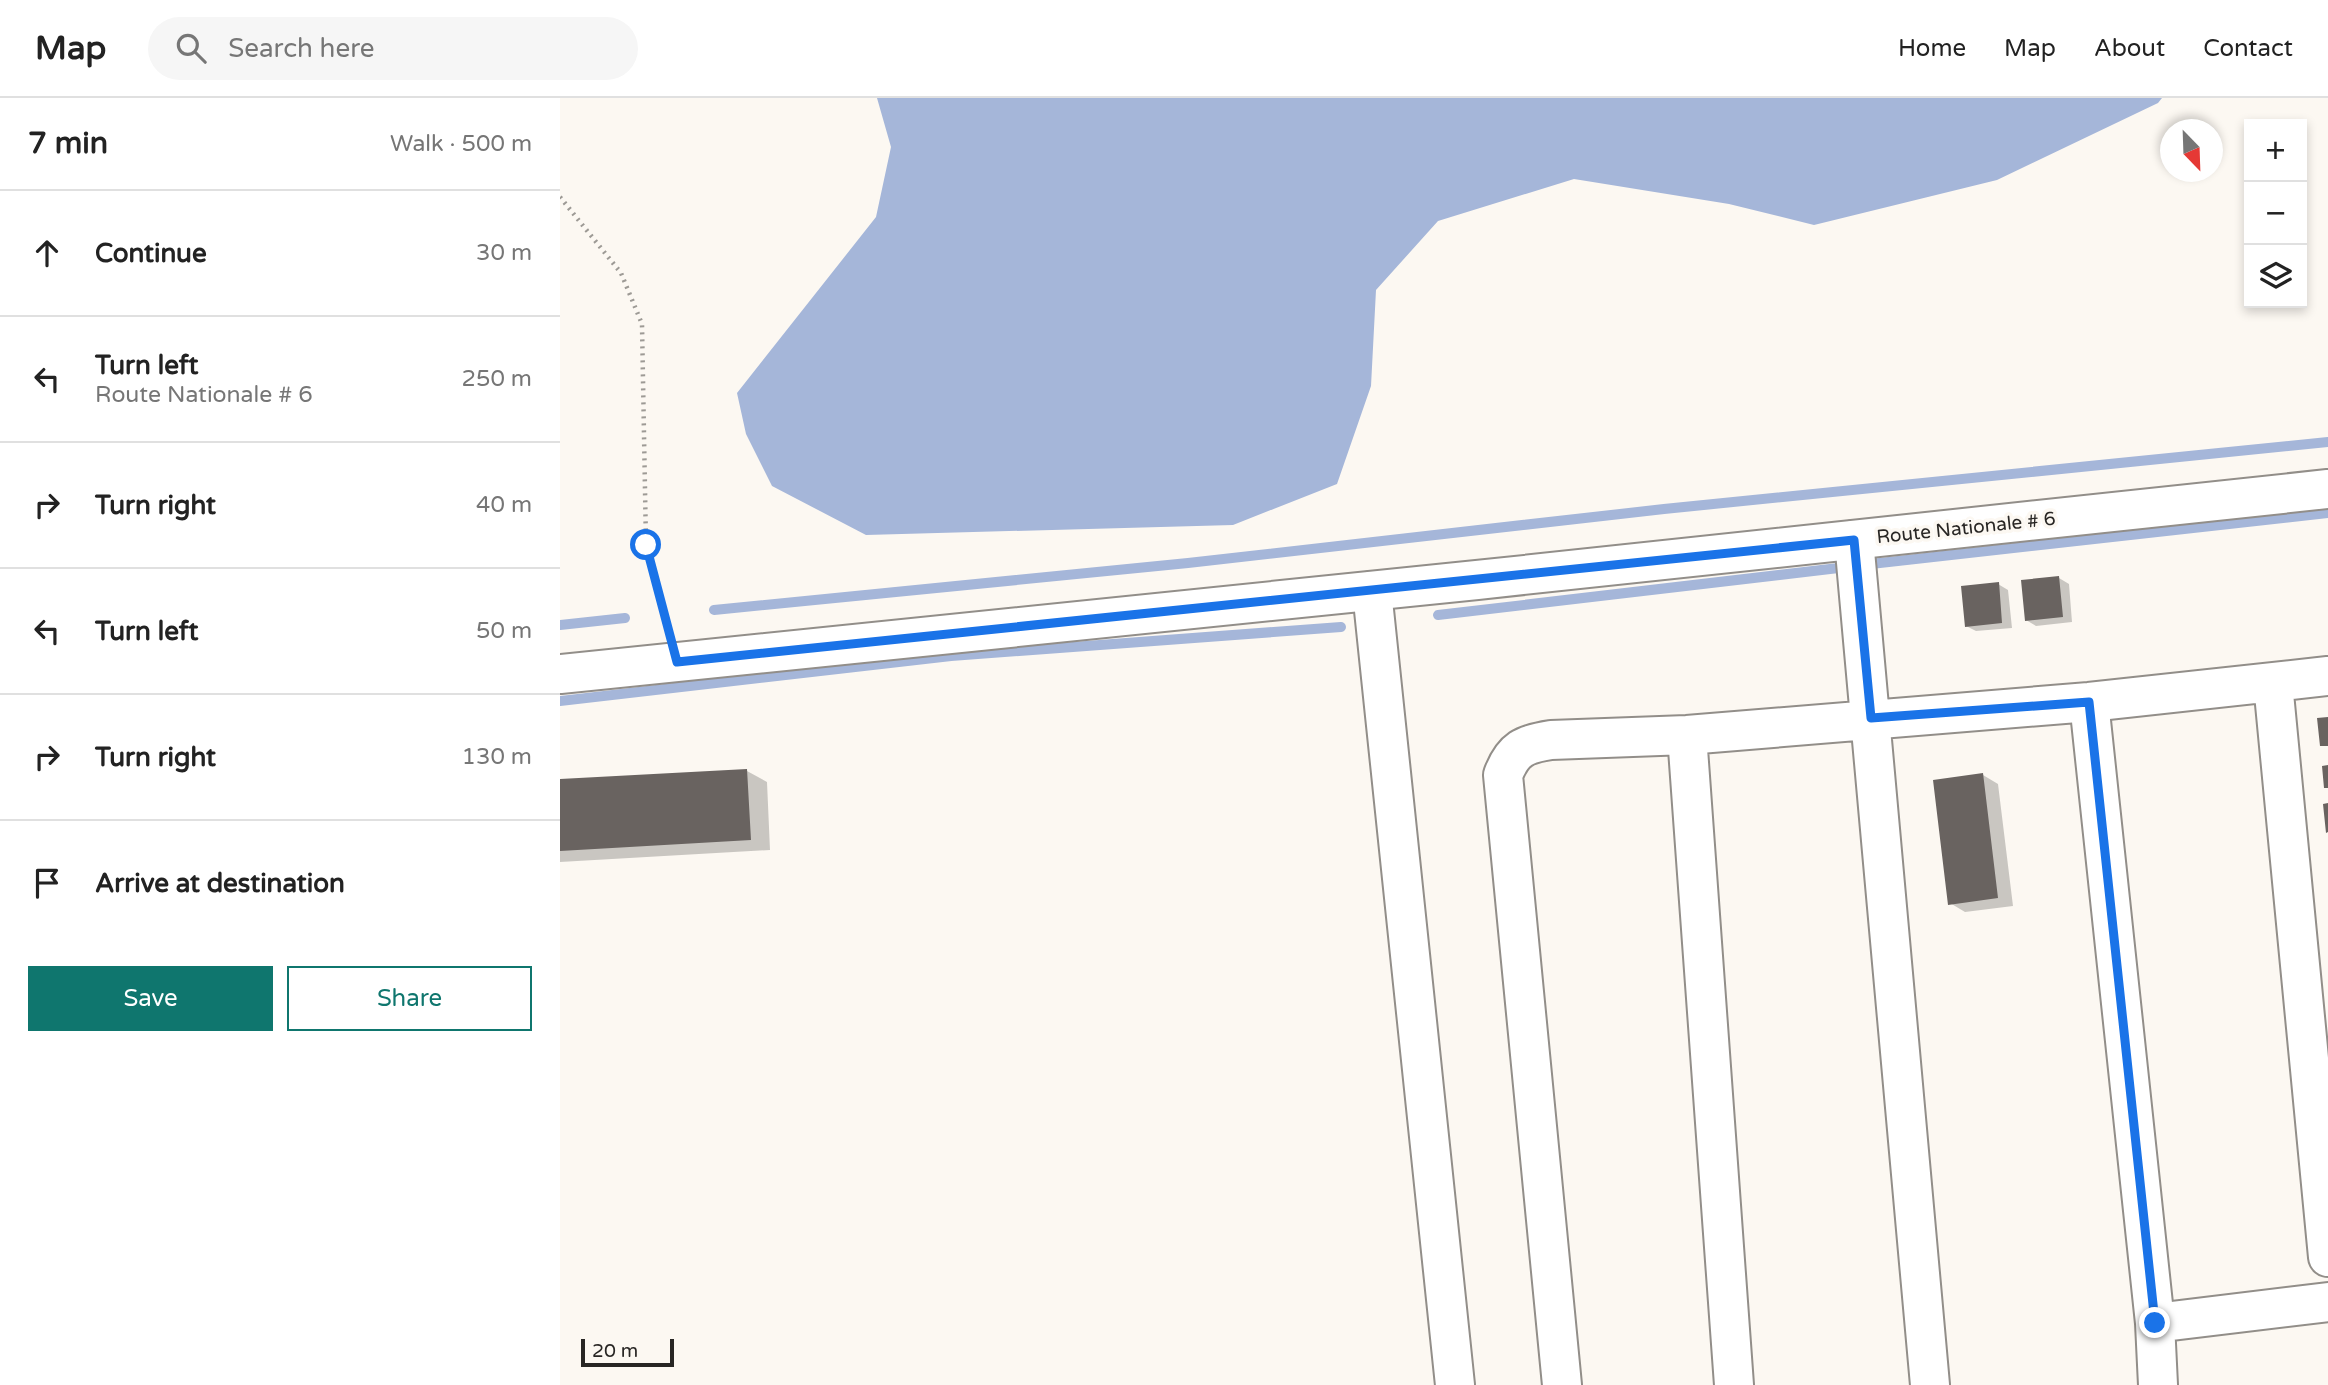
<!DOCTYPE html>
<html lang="en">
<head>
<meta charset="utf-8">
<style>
  body { margin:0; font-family:"Varela Round",sans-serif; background:#f6f6f6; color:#222 }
  .controls { position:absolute; right:21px; top:21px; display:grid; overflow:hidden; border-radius:0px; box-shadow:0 4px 10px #0003 }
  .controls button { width:63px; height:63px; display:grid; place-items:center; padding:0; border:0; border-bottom:2px solid #e0e0e0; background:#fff; color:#222; font:35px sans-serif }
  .compass { position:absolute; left:1600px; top:21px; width:63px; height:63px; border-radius:50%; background:#fff; box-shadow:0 4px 10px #0003; rotate:157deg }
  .scale { position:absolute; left:21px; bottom:18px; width:93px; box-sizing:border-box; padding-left:7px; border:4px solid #282624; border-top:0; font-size:19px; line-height:24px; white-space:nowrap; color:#282624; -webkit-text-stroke:5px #fcf8f2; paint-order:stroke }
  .stop { position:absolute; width:21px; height:21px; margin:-16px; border:5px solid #1a73e8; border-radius:50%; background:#fff }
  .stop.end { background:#1a73e8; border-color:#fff; box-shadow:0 2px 7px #0008 }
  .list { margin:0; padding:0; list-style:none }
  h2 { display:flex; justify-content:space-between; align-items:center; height:91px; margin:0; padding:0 28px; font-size:30px }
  h2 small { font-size:23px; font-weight:400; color:#767676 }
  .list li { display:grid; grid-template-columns:46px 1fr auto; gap:21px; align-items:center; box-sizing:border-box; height:126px; padding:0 28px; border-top:2px solid #e0e0e0 }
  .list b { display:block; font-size:26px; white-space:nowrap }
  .list p { margin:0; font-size:23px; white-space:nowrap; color:#767676 }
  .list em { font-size:23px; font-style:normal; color:#767676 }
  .actions { display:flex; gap:14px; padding:21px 28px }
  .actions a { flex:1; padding:16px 0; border:2px solid #0f766e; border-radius:0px; text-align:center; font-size:24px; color:#0f766e }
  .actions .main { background:#0f766e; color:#fff }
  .icon { flex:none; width:38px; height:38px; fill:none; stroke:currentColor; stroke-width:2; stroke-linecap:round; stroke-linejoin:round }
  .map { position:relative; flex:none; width:1768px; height:1287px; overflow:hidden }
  header { display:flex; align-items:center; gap:42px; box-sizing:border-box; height:98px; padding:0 35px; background:#fff; border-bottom:2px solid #e0e0e0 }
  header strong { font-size:33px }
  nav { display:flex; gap:38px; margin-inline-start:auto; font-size:24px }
  .search { width:490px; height:63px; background:#f6f6f6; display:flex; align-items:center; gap:18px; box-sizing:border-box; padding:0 24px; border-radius:38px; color:#767676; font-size:26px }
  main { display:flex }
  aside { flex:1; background:#fff }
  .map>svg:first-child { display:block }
</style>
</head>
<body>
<header>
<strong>Map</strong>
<div class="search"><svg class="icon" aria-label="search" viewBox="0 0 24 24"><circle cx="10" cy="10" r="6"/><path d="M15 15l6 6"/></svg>Search here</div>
<nav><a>Home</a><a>Map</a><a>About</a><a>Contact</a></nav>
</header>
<main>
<aside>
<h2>7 min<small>Walk · 500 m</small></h2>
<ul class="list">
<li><svg class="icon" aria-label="ahead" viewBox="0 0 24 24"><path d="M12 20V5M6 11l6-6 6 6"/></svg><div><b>Continue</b></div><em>30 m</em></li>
<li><svg class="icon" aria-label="left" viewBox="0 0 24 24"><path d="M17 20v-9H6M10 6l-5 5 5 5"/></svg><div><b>Turn left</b><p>Route Nationale # 6</p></div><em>250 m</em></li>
<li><svg class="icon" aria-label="right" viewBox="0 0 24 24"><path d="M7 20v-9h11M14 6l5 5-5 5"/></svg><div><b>Turn right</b></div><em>40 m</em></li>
<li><svg class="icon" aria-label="left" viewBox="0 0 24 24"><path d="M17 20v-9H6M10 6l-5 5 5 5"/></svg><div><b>Turn left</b></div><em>50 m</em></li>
<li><svg class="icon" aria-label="right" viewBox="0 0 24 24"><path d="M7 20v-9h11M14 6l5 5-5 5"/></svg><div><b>Turn right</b></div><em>130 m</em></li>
<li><svg class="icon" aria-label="arrive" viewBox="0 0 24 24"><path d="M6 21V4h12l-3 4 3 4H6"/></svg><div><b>Arrive at destination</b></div></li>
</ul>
<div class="actions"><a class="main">Save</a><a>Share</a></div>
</aside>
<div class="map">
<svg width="1768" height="1287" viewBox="0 0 1768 1287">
  <rect width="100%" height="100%" fill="#fcf8f2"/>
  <path fill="#a5b6d9" d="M 317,0 L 1602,0 L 1598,5 L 1437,82 L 1254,127 L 1169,106 L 1014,81 L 878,123 L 816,192 L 811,288 L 777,386 L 673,427 L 306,437 L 212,388 L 186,336 L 177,295 L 316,119 L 331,49 Z"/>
  <path fill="#0003" d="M 1499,480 L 1509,486 L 1512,524 L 1476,528 L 1466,522 Z
    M 1438,486 L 1448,492 L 1452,530 L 1416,533 L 1406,528 Z
    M 187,673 L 207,684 L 210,752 L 0,764 L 0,683 Z
    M 1423,677 L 1438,686 L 1453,808 L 1405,814 L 1390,805 Z"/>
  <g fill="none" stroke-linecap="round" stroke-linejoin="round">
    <path stroke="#a5b6d9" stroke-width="10" d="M 1302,467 L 1768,415
      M 154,512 L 628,465 L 1104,411 L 1768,344
      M 878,517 L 1287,469
      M 0,527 L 65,520
      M 0,603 L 391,558 L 781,529"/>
  </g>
  <path fill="#696360" d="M 1499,478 L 1503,519 L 1465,523 L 1461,482 Z
    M 1439,484 L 1442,525 L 1405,529 L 1401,488 Z
    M 1768,619 L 1768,648 L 1760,648 L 1757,620 Z
    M 1768,667 L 1768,690 L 1764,690 L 1762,668 Z
    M 187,671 L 191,742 L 0,753 L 0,681 Z
    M 1423,675 L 1438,800 L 1388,807 L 1373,682 Z
    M 1768,705 L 1768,734 L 1766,735 L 1763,706 Z"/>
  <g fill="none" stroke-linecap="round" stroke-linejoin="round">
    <g stroke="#928e89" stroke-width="42">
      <path id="minor" d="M 1294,442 L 1370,1287
        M 812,493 L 895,1287
        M 1713,585 L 1768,1159
        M 1529,604 L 1595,1225 L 1598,1287
        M 1127,637 L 1174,1287
        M 1595,1225 L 1768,1204
        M 1002,1287 L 943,677 C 953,651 964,646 991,642 L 1127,637 L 1529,604 L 1768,578"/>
    </g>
    <g stroke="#928e89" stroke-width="42">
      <path id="major" d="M 0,576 L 917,482 L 1768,391"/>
    </g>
    <path stroke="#9d9a95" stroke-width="4.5" stroke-dasharray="2 5" stroke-linecap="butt" d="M 0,99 L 61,175 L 82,226 L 86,447 L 108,533"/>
    <use href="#minor" stroke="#fff" stroke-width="38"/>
    <use href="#major" stroke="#fff" stroke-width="38"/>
  </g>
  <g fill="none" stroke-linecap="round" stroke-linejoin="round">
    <path stroke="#1a73e8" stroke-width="9" d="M 86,447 L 117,564 L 1294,442 L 1311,620 L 1529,604 L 1595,1225"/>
  </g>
  <g text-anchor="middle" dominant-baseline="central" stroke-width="7" stroke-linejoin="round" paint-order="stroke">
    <g font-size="19" fill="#282624" stroke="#fcf8f2">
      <text transform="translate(1406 430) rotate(-6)">Route Nationale # 6</text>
    </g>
  </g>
</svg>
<div class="controls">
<button>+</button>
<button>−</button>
<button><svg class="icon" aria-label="layers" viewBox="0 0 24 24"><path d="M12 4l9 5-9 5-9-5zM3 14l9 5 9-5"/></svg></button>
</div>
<svg class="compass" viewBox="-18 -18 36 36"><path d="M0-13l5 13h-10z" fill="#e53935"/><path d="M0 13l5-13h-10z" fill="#767676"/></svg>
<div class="scale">20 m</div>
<div class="stop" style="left:86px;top:447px"></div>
<div class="stop end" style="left:1595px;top:1225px"></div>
</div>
</main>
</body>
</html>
